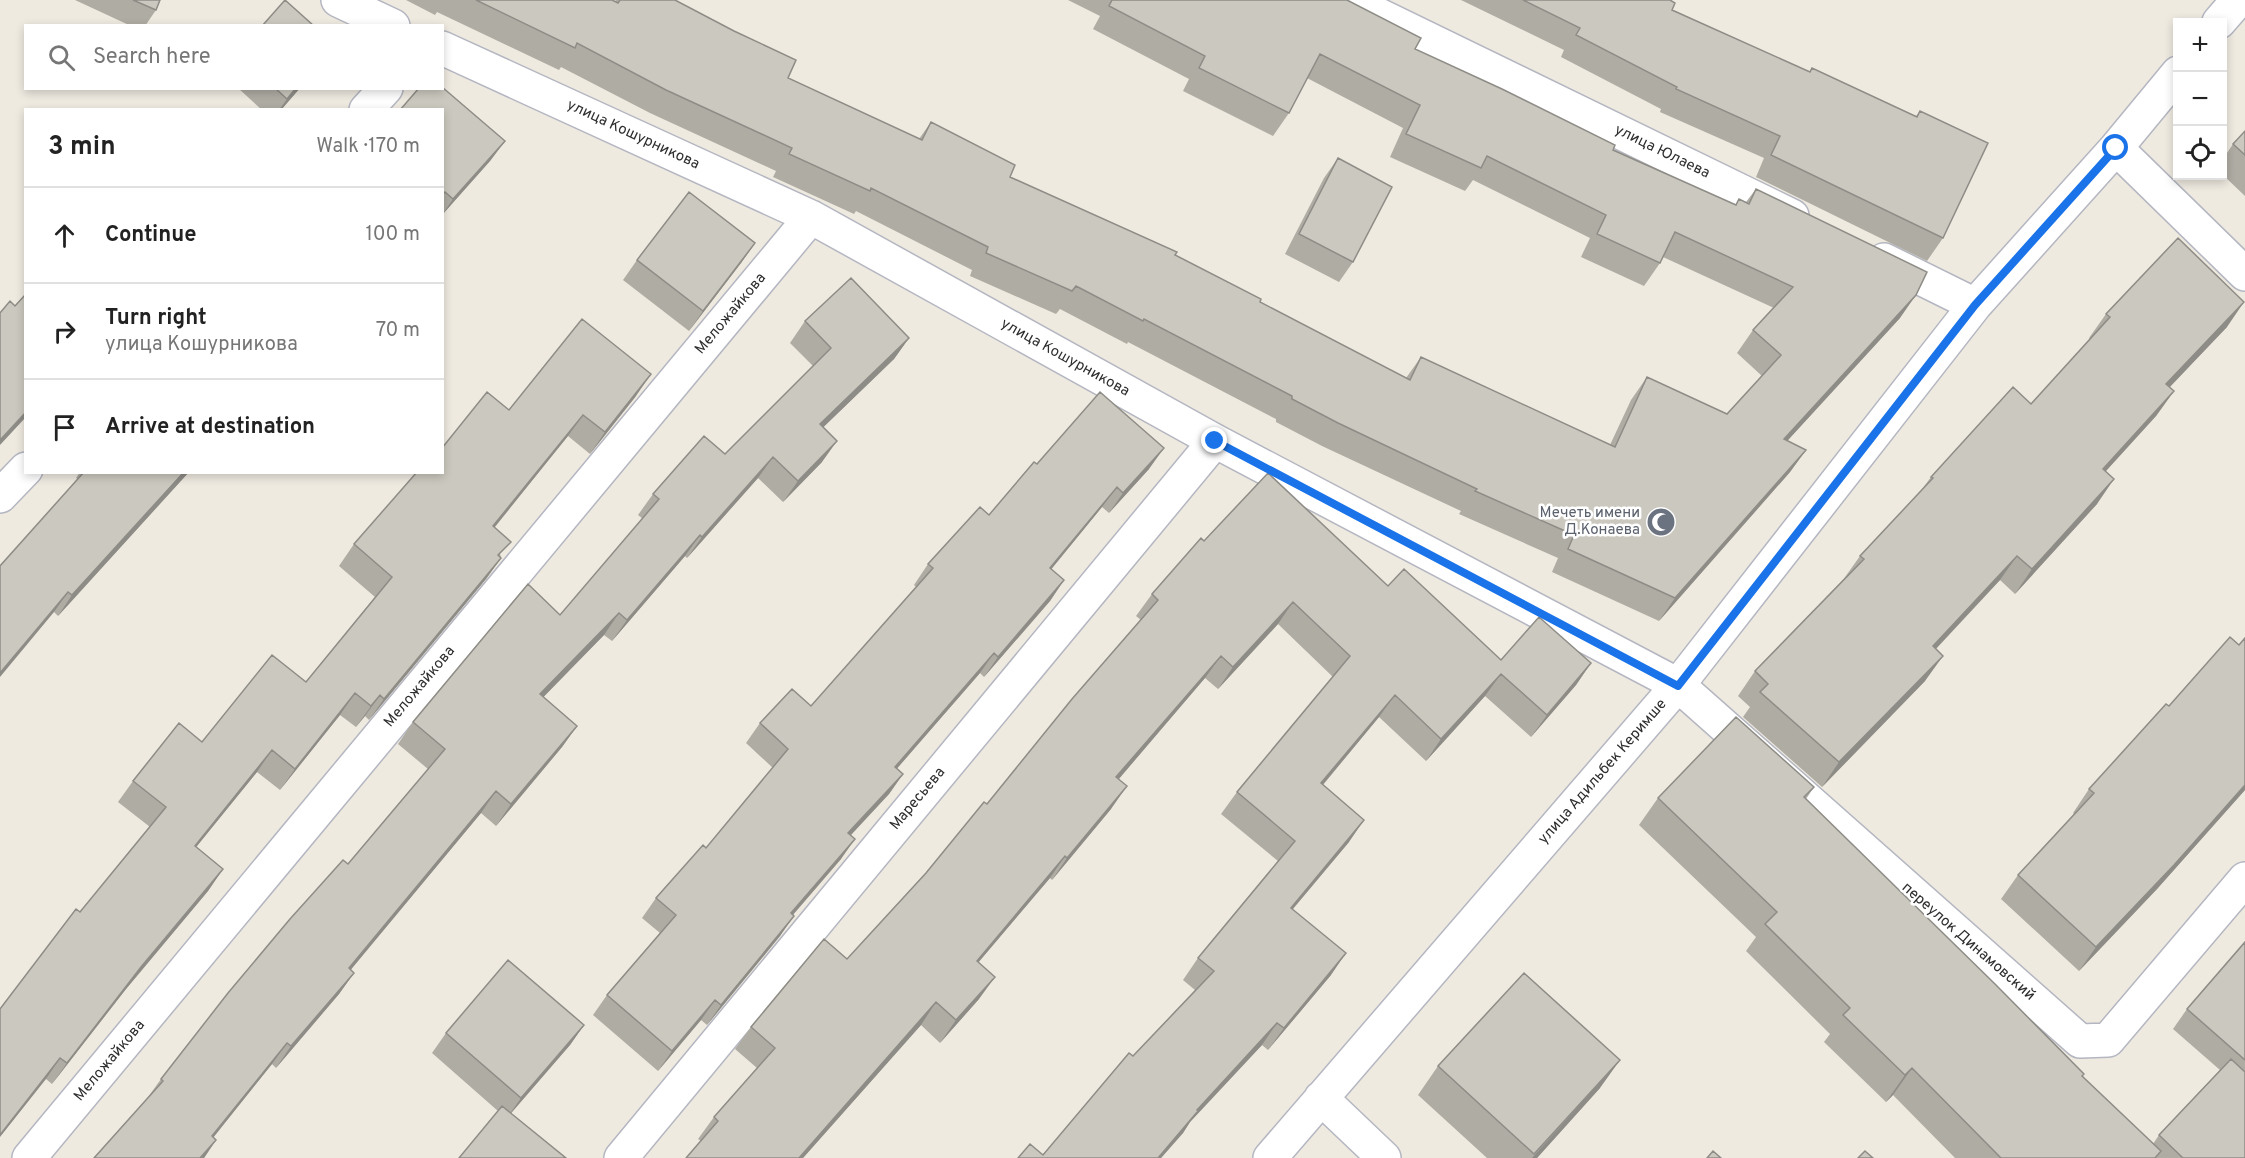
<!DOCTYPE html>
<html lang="en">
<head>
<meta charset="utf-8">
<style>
  body { margin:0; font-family:Overpass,sans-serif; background:#f6f6f6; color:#222 }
  .controls { position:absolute; right:18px; top:18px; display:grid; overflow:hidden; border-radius:0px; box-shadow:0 3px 9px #0003 }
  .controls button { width:54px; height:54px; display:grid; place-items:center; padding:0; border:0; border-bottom:2px solid #e0e0e0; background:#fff; color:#222; font:30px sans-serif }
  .stop { position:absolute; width:18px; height:18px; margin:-14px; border:4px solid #1a73e8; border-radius:50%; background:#fff }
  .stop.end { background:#1a73e8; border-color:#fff; box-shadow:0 2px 6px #0008 }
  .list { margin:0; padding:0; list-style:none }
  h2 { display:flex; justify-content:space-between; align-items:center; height:78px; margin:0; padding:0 24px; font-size:26px }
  h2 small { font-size:20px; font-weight:400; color:#767676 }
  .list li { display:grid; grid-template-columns:39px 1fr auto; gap:18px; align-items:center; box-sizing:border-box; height:96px; padding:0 24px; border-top:2px solid #e0e0e0 }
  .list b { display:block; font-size:22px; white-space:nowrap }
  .list p { margin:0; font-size:20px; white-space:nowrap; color:#767676 }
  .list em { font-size:20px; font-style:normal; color:#767676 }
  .icon { flex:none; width:33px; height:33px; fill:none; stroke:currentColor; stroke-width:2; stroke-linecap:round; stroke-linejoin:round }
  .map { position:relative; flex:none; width:2245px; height:1158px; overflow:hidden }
  .search { position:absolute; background:#fff; box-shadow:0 3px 9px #0003; left:24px; top:24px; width:420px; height:66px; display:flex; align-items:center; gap:15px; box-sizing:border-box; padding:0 21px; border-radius:0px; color:#767676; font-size:22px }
  .panel { position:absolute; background:#fff; box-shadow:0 3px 9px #0003; left:24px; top:108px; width:420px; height:366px; border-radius:0px }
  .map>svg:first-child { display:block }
</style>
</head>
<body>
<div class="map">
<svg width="2245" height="1158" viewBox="0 0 2245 1158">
  <rect width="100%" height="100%" fill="#efeae0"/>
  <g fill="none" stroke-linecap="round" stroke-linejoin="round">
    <g stroke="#b4b6c1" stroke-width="36">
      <path id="minor" d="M 338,0 L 393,26
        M 1348,0 L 1792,216
        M 2219,22 L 2238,0
        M 442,48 L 811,217 L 1215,441 L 1678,685 L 2080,1041 L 2108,1040 L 2245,879
        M 366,110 L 386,88
        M 2116,148 L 2245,274
        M 1884,260 L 1975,305
        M 0,496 L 26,469
        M 1321,1098 L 1384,1158
        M 29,1158 L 811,217
        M 621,1158 L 1215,441
        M 1270,1158 L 1678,685 L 1975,305 L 2116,148 L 2178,73"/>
    </g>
    <use href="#minor" stroke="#fff" stroke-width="33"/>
  </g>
  <path fill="#afaca4" d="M 75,0 L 160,0 L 156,10 L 145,26 L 131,26 Z
    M 406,0 L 612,0 L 615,1 L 616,0 L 675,0 L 788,78 L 919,139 L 931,122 L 1010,177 L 1175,255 L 1260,302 L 1406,378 L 1421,357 L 1610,445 L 1631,400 L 1647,377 L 1727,414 L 1762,376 L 1737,353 L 1753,330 L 1774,308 L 1663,257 L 1660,263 L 1644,286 L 1581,257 L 1590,238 L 1473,180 L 1465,191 L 1390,157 L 1403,128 L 1307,78 L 1289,113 L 1273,136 L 1183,91 L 1189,79 L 1093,29 L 1100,16 L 1068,0 L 1347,0 L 1415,49 L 1613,150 L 1735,205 L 1739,199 L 1746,202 L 1756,189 L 1900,318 L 1787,441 L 1806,450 L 1790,472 L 1659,621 L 1552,572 L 1558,558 L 1459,514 L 1461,511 L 1322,446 L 1276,422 L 1276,419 L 1128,342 L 1127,344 L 1060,309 L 1056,314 L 970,276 L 972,270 L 856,211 L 854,214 L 773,177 L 776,171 L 650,113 L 561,67 L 559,70 L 437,12 L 435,15 Z
    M 1461,0 L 1670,0 L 1672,10 L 1809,72 L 1812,68 L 1916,116 L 1920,111 L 1943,238 L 1927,261 L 1756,177 L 1764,158 L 1660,112 L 1661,109 L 1561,57 L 1564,50 Z
    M 238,88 L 300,88 L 281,110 L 262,110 Z
    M 442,110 L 505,141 L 490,161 L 442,215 Z
    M 2245,131 L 2245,196 L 2223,175 L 2223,159 L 2233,144 Z
    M 1338,158 L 1353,262 L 1339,282 L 1285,254 L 1324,178 Z
    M 755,243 L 741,263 L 689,331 L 623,280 L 637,260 Z
    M 2106,314 L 2227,327 L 2169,387 L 2174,391 L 2156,416 L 2105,472 L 2097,504 L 2015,594 L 2000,580 L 1936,649 L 1925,681 L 1822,787 L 1743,717 L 1750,707 L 1738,696 L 1755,671 L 1843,580 L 1860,556 L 1920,492 L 1931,477 L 2031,404 L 2090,339 L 2089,338 Z
    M 805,321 L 909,338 L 894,359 L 823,427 L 822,462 L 783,502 L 758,478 L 687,558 L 685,556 L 612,641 L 604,635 L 543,697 L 577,726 L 562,747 L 496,826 L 481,813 L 350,970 L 354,973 L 339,994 L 276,1068 L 272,1064 L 213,1137 L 216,1140 L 204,1158 L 94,1158 L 146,1100 L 161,1079 L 348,864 L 428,769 L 398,744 L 413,722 L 560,615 L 643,519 L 638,515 L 653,494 L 725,454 L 813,366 L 790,343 Z
    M 636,396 L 590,454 L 568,436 L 494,527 L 501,558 L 486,579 L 369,720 L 365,716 L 356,727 L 340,715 L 280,790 L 257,772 L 196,847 L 223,869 L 208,891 L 126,989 L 52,1084 L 46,1079 L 80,912 L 150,827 L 118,802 L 133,781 L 306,682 L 375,597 L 339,566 L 354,544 L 442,472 L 509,410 Z
    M 1037,464 L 1149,469 L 1109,513 L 1102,507 L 1051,569 L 1064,580 L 1050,601 L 984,677 L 980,673 L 897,768 L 903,774 L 889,794 L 851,835 L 841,859 L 793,915 L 780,936 L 707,1025 L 701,1020 L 658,1071 L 593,1015 L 607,995 L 660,933 L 642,918 L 656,898 L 706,848 L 773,768 L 746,743 L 760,723 L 811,706 L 916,587 L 914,585 L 928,564 L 989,515 Z
    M 80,472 L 189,472 L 58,616 L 54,612 L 78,479 L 76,478 Z
    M 1204,541 L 1388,586 L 1501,660 L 1591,663 L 1576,685 L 1531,737 L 1485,696 L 1426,761 L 1379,717 L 1323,785 L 1349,842 L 1293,909 L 1331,975 L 1268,1050 L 1262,1045 L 1190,1122 L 1183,1133 L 1161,1158 L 1018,1158 L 1043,1155 L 1133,1056 L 1195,990 L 1183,980 L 1198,958 L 1278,861 L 1221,814 L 1237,792 L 1333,677 L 1278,624 L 1218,689 L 1205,678 L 1118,779 L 1111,809 L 1052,880 L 1050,878 L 978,962 L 979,999 L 940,1043 L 921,1025 L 803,1158 L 686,1158 L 701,1141 L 698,1139 L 714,1117 L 757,1068 L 735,1049 L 751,1027 L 847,959 L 926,873 L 987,804 L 1141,620 L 1136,616 L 1152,594 Z
    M 2245,638 L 2245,790 L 2157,889 L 2079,971 L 2001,899 L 2018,875 L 2074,814 L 2073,813 L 2089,789 L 2169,706 L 2239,645 Z
    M 1814,787 L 1806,799 L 2082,1076 L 2153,1144 L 2159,1135 L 2220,1070 L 2173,1029 L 2187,1009 L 2245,942 L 2245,1158 L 1955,1158 L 1893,1095 L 1886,1102 L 1824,1042 L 1830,1034 L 1746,951 L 1756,937 L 1639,825 L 1658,798 Z
    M 584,1025 L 570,1045 L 511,1113 L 498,1111 L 432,1053 L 446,1033 Z
    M 1438,1066 L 1600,1088 L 1537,1158 L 1487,1158 L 1418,1095 Z"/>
  <path fill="#8e8c86" d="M 296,88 L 300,88 L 281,110 L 279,110 L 287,99 Z
    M 505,141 L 490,161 L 442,215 L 453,199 Z
    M 755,243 L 741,263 L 689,331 L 703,311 Z
    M 1916,295 L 1900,318 L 1768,462 L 1784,439 Z
    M 2244,302 L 2227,327 L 2149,409 L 2166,384 Z
    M 909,338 L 894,359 L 805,445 L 820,424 Z
    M 651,374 L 636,396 L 590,454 L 605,432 Z
    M 2174,391 L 2156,416 L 2085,494 L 2103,469 Z
    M 26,412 L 26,417 L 0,445 L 0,440 Z
    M 583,415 L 568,436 L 478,548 L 493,526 Z
    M 837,441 L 822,462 L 783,502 L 798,481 Z
    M 1164,448 L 1149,469 L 1109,513 L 1123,493 Z
    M 1806,450 L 1790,472 L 1659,621 L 1675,598 Z
    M 773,457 L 758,478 L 687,558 L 702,537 Z
    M 184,472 L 189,472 L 58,616 L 72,595 Z
    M 2114,479 L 2097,504 L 2015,594 L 2032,569 Z
    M 1117,487 L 1102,507 L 1036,588 L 1050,568 Z
    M 700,535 L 685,556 L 612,641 L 627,620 Z
    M 2017,556 L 2000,580 L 1915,671 L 1933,646 Z
    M 501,558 L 486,579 L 369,720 L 384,699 Z
    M 1064,580 L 1050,601 L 984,677 L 998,657 Z
    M 68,592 L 54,612 L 0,677 L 0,673 Z
    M 1293,602 L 1278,624 L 1218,689 L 1233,667 Z
    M 619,613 L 604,635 L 525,716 L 540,694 Z
    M 994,653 L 980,673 L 881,787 L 895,767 Z
    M 1221,656 L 1205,678 L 1101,800 L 1116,777 Z
    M 1943,656 L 1925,681 L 1822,787 L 1839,762 Z
    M 1591,663 L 1576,685 L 1531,737 L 1547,715 Z
    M 1501,674 L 1485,696 L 1426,761 L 1441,739 Z
    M 355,693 L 340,715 L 280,790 L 295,769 Z
    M 380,695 L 365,716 L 356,727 L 371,706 Z
    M 1395,695 L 1379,717 L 1305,806 L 1321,783 Z
    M 577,726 L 562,747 L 496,826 L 511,804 Z
    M 272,750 L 257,772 L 180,867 L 195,846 Z
    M 903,774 L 889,794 L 834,853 L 848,833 Z
    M 2245,785 L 2245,790 L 2157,889 L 2079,971 L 2096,947 Z
    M 1127,786 L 1111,809 L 1052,880 L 1067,858 Z
    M 496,791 L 481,813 L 334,990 L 349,968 Z
    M 1364,820 L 1349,842 L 1275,930 L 1291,908 Z
    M 855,839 L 841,859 L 777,933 L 791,913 Z
    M 1065,856 L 1050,878 L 961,983 L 977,961 Z
    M 223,869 L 208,891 L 126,989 L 52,1084 L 67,1063 L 141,967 Z
    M 794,916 L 780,936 L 707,1025 L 721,1005 Z
    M 1346,953 L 1331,975 L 1268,1050 L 1284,1028 Z
    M 354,973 L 339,994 L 276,1068 L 291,1046 Z
    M 995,977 L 979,999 L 940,1043 L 956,1020 Z
    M 715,1000 L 701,1020 L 658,1071 L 672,1051 Z
    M 936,1002 L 921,1025 L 803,1158 L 799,1158 Z
    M 1277,1023 L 1262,1045 L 1190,1122 L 1183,1133 L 1161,1158 L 1158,1158 L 1197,1110 Z
    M 584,1025 L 570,1045 L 507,1118 L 521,1098 Z
    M 287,1043 L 272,1064 L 197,1158 L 212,1136 Z
    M 60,1058 L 46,1079 L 0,1137 L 0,1135 Z
    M 1620,1060 L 1600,1088 L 1537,1158 L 1532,1158 Z
    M 1912,1068 L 1893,1095 L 1886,1102 L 1905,1075 Z
    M 216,1140 L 204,1158 L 200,1158 Z"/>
  <path fill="#cbc8bf" stroke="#8e8c86" stroke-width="1.5" d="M 133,0 L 160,0 L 156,10 Z
    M 285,0 L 314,26 L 262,26 Z
    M 476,0 L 612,0 L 618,3 L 620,0 L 675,0 L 734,31 L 796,60 L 788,78 L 922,140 L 931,122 L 1015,165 L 1010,177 L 1177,252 L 1175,255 L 1261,299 L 1260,302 L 1410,380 L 1421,357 L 1615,447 L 1647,377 L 1727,414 L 1781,355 L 1753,330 L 1793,287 L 1675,232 L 1660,263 L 1597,234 L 1606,215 L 1487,156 L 1481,168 L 1406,134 L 1420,105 L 1320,54 L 1289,113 L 1199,68 L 1205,56 L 1109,6 L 1112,0 L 1347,0 L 1421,38 L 1415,49 L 1502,89 L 1615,145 L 1613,150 L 1736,205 L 1739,199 L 1749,204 L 1756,189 L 1927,272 L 1916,295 L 1784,439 L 1806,450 L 1675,598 L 1568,549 L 1574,535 L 1475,491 L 1477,489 L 1338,423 L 1292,399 L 1292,396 L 1144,319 L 1143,321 L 1076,286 L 1072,291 L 986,253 L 988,247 L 871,188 L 870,191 L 789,154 L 792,148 L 666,90 L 577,43 L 575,48 Z
    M 1523,0 L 1670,0 L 1675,3 L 1672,10 L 1810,72 L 1812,68 L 1917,117 L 1920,111 L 1988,143 L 1943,238 L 1771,155 L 1780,136 L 1676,89 L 1677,87 L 1576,35 L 1580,28 Z
    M 442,87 L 505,141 L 453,199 L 445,192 L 442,195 L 442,110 L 400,110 L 419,88 L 442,88 Z
    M 275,88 L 296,88 L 287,99 Z
    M 2245,131 L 2245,155 L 2233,144 Z
    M 1338,158 L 1392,187 L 1353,262 L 1299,234 Z
    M 689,192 L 755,243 L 703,311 L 637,260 Z
    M 2178,238 L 2244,302 L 2166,384 L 2174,391 L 2103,469 L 2114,479 L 2032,569 L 2017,556 L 1933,646 L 1943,656 L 1839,762 L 1760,692 L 1768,684 L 1755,671 L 1864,559 L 1860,556 L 1933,478 L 1931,477 L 2013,387 L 2031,404 L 2110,317 L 2106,314 Z
    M 851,278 L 909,338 L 820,424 L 837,441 L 798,481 L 773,457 L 702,537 L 700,535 L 627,620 L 619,613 L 540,694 L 577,726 L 511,804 L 496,791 L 349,968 L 354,973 L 291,1046 L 287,1043 L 212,1136 L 216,1140 L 200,1158 L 94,1158 L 163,1081 L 161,1079 L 228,993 L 290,919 L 343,860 L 348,864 L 445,749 L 413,722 L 528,584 L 560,615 L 659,499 L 653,494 L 704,436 L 725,454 L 831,348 L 805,321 Z
    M 26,294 L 26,412 L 0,440 L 0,313 L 10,301 L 15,306 Z
    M 582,319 L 651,374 L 605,432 L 583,415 L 493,526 L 511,542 L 498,555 L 501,558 L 384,699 L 380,695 L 371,706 L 355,693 L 295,769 L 272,750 L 195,846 L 223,869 L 141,967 L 67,1063 L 60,1058 L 0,1135 L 0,1009 L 76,909 L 80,912 L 166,807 L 133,781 L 179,723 L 202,742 L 272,655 L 306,682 L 392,577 L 354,544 L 417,472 L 442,472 L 442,448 L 487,392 L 509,410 Z
    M 1100,392 L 1164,448 L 1123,493 L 1117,487 L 1050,568 L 1064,580 L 998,657 L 994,653 L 895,767 L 903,774 L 848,833 L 855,839 L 791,913 L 794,916 L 721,1005 L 715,1000 L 672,1051 L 607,995 L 676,915 L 656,898 L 703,845 L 706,848 L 788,749 L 760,723 L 792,689 L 811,706 L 933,568 L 928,564 L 980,507 L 989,515 L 1034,462 L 1037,464 Z
    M 84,472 L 184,472 L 72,595 L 68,592 L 0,673 L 0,566 Z
    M 1268,473 L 1388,586 L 1404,569 L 1501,660 L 1539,617 L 1591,663 L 1547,715 L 1501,674 L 1441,739 L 1395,695 L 1321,783 L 1364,820 L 1291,908 L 1346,953 L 1284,1028 L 1277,1023 L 1197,1110 L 1198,1111 L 1158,1158 L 1018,1158 L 1030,1144 L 1043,1155 L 1129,1053 L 1133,1056 L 1214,971 L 1198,958 L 1295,841 L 1237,792 L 1350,656 L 1293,602 L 1233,667 L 1221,656 L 1116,777 L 1127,786 L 1067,858 L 1065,856 L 977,961 L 995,977 L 956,1020 L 936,1002 L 799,1158 L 686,1158 L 718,1121 L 714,1117 L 775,1048 L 751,1027 L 824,939 L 847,959 L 926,873 L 984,802 L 987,804 L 1072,699 L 1158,600 L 1152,594 L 1201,538 L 1204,541 Z
    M 2230,637 L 2239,645 L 2245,638 L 2245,785 L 2174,865 L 2096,947 L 2018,875 L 2094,793 L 2089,789 L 2166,704 L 2169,706 Z
    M 1736,717 L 1814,787 L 1804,797 L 1995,984 L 2084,1074 L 2082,1076 L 2161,1151 L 2155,1158 L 2001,1158 L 1912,1068 L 1905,1075 L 1843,1015 L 1850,1008 L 1765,924 L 1777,912 L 1658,798 Z
    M 2245,942 L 2245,1060 L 2187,1009 Z
    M 508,960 L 584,1025 L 521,1098 L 446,1033 Z
    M 1524,973 L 1620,1060 L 1534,1154 L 1438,1066 Z
    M 2231,1059 L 2245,1072 L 2245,1158 L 2183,1158 L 2159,1135 Z
    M 502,1106 L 566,1158 L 459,1158 Z
    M 1713,1151 L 1721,1158 L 1707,1158 Z
    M 1865,1151 L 1873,1158 L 1858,1158 Z"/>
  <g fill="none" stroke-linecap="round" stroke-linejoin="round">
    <path stroke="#1a73e8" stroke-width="8" d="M 1215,441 L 1678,686 L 1975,305 L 2116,148"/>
  </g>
  <defs>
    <g id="mosque-disc" transform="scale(1.5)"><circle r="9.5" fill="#6b7280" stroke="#fff"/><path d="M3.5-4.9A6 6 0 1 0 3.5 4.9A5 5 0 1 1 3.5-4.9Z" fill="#fff"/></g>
  </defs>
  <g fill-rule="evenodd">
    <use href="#mosque-disc" x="1661" y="522"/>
  </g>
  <g text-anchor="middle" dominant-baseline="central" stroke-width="5" stroke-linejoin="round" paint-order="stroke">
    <g font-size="15" fill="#2e2e2e" stroke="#fff">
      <text transform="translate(633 135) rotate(25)">улица Кошурникова</text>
      <text transform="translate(1662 152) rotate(26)">улица Юлаева</text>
      <text transform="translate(731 314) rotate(-50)">Меложайкова</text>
      <text transform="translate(1065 358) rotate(29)">улица Кошурникова</text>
      <text transform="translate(420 687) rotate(-50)">Меложайкова</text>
      <text transform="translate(1603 772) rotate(-49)">улица Адильбек Керимше</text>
      <text transform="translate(918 799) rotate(-50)">Маресьева</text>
      <text transform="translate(1968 942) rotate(41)">переулок Динамовский</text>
      <text transform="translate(110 1061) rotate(-50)">Меложайкова</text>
    </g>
    <g font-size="15" fill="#5b616d" stroke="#fff" text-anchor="end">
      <text x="1640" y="513">Мечеть имени<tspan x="1640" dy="17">Д.Конаева</tspan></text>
    </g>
  </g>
</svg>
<div class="controls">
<button>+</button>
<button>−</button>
<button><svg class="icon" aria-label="locate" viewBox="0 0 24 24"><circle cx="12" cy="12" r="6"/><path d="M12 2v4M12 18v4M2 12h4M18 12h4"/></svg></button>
</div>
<div class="stop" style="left:2116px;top:148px"></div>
<div class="stop end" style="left:1215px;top:441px"></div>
<div class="search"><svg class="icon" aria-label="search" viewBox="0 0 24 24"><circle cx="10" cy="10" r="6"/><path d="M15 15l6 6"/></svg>Search here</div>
<section class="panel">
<h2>3 min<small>Walk · 170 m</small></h2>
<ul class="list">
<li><svg class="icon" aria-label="ahead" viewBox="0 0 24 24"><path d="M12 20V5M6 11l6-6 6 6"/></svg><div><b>Continue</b></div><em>100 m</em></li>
<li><svg class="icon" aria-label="right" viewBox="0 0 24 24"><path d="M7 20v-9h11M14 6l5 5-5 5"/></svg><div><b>Turn right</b><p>улица Кошурникова</p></div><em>70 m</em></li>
<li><svg class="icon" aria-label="arrive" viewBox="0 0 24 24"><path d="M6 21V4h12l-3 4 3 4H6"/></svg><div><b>Arrive at destination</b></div></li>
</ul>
</section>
</div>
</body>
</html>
